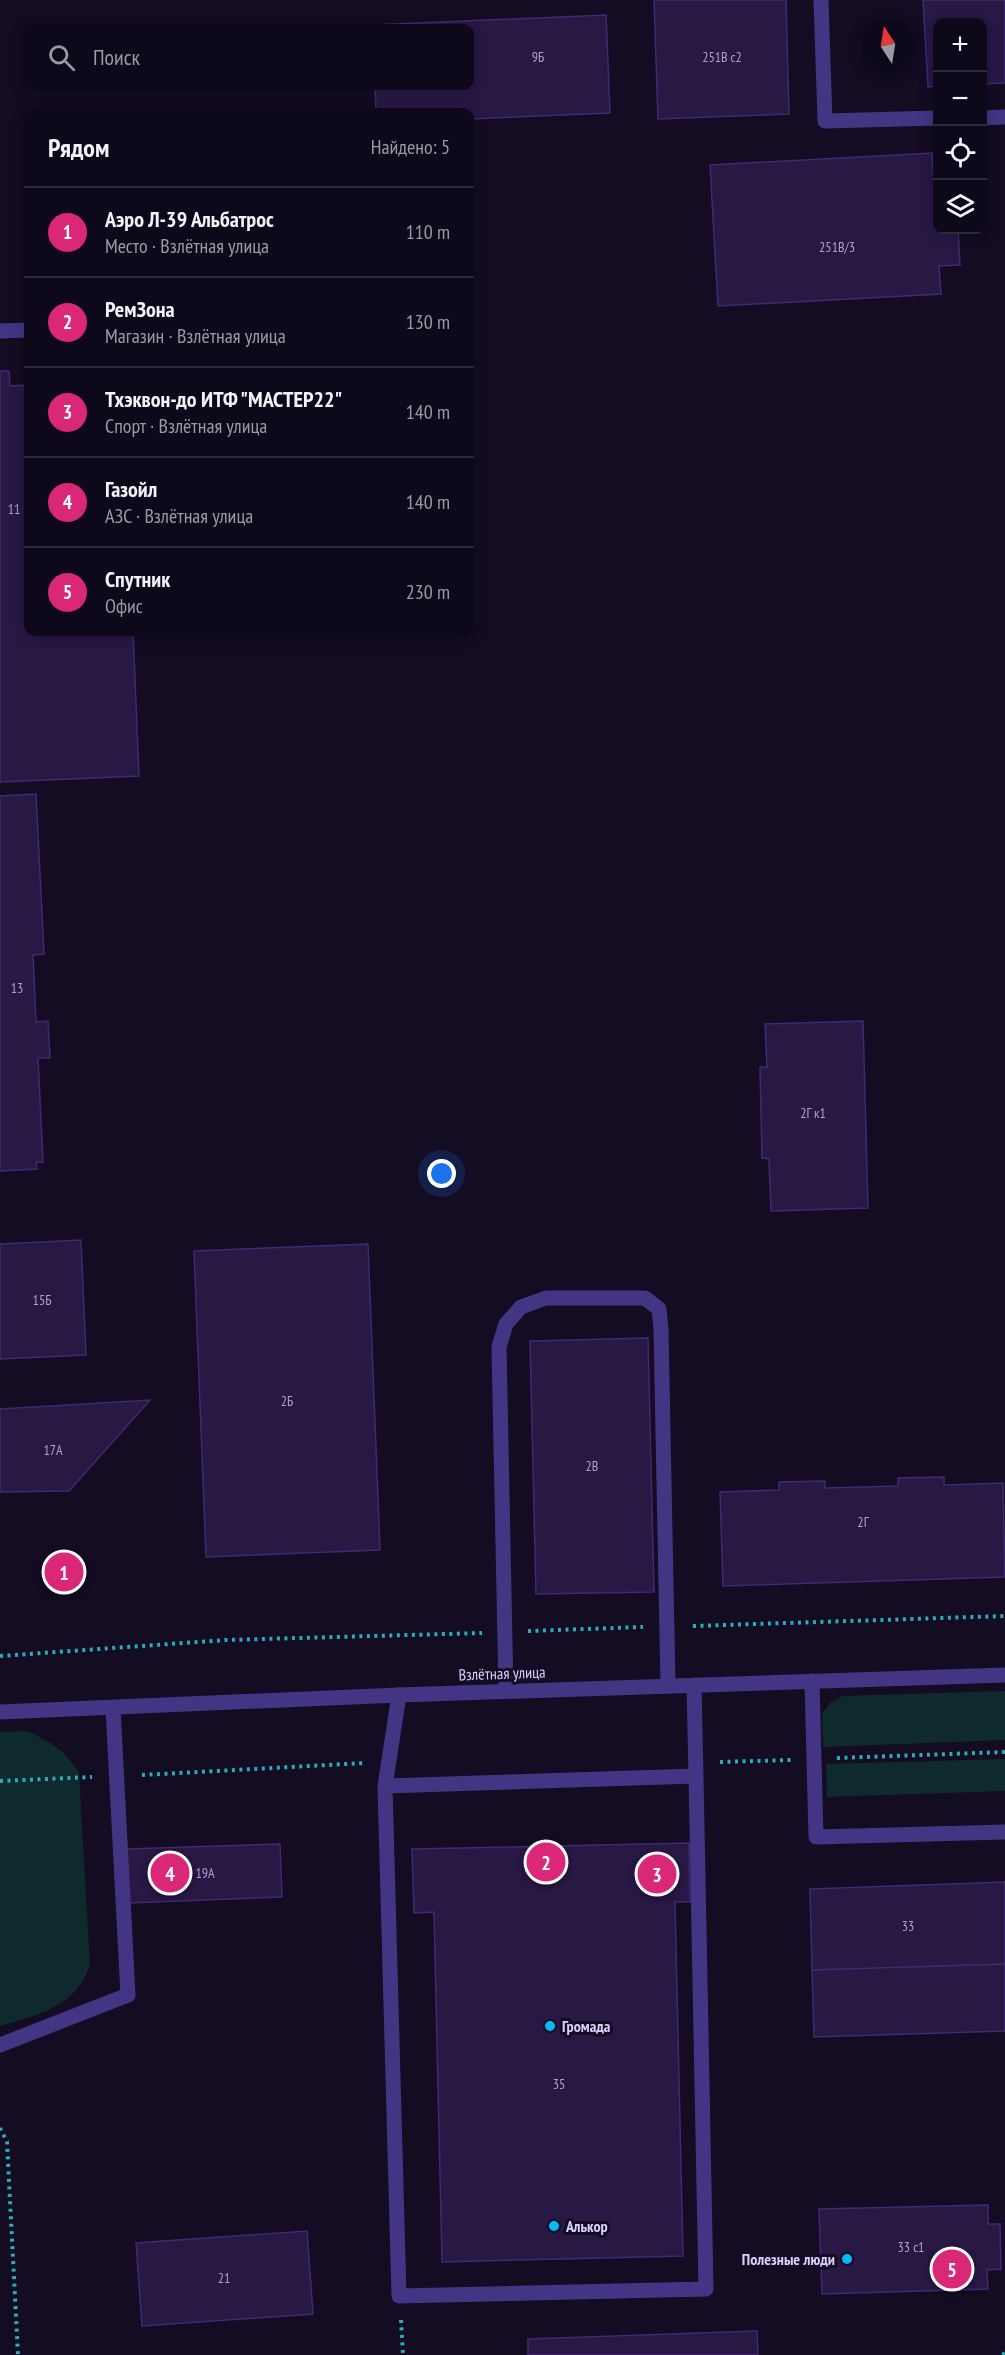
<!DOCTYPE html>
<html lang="ru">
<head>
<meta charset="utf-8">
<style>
  body { margin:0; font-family:"PT Sans Narrow",sans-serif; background:#171223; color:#f1f3f6 }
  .controls { position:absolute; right:18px; top:18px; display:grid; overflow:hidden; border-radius:12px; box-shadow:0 3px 15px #0003 }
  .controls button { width:54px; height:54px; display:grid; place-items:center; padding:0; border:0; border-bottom:2px solid #2e2a39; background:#0e091a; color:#f1f3f6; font:30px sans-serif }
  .compass { position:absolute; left:861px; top:18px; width:54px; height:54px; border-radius:50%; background:#0e091a; box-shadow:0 3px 15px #0003; rotate:348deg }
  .you { position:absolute; left:442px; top:1174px; width:21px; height:21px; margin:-15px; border:4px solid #fff; border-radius:50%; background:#1a73e8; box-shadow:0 0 0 9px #1a73e833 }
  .badge { display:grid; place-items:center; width:39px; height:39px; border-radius:50%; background:#db2777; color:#fff; font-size:20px; font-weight:700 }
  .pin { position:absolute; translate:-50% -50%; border:3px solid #fff; box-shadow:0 2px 6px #0006 }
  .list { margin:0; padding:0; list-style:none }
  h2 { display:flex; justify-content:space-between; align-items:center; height:78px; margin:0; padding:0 24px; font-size:26px }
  h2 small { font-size:20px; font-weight:400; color:#9b9aa2 }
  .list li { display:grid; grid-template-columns:39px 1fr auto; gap:18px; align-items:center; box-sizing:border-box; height:90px; padding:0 24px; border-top:2px solid #2e2a39 }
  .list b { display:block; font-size:22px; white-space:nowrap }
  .list p { margin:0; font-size:20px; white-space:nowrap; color:#9b9aa2 }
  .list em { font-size:20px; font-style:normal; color:#9b9aa2 }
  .icon { flex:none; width:33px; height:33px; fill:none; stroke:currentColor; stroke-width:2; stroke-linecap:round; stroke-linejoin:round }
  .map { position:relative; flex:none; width:1005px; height:2355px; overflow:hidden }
  .search { position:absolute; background:#0e091a; box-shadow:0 3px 15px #0003; left:24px; top:24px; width:450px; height:66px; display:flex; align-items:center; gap:15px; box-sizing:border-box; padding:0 21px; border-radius:12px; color:#9b9aa2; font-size:22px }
  .panel { position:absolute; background:#0e091a; box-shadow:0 3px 15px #0003; left:24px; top:108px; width:450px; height:528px; border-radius:12px }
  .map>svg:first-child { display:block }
</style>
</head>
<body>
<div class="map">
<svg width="1005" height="2355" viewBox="0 0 1005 2355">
  <rect width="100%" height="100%" fill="#130c22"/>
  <path fill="#0f2a2d" d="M 1005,1691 L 1005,1740 L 823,1747 L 822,1714 L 830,1703 L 842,1696 Z
    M 27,1731 C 51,1742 65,1750 79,1773 L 90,1965 C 87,1970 86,1977 82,1982 C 66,2009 28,2018 0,2026 L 0,1732 Z
    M 1005,1759 L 1005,1791 L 827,1797 L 826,1764 Z"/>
  <path fill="#271844" stroke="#412971" stroke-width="1.5" d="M 654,0 L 786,0 L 789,114 L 658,119 Z
    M 923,0 L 1005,0 L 1005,83 L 982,84 L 982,22 L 938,22 L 938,86 L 928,87 Z
    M 606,15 L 610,113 L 470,119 L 470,112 L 376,112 L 375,86 L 470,86 L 470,28 L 372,28 L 372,25 Z
    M 932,153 L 933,174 L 938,174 L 938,230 L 958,230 L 960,265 L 939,266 L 941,294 L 718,306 L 710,165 Z
    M 0,371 L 9,371 L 10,386 L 28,385 L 28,632 L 133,632 L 139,776 L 0,782 Z
    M 36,794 L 44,954 L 33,955 L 36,1022 L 48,1021 L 50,1058 L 38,1058 L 43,1162 L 36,1162 L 37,1169 L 0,1171 L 0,796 Z
    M 863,1021 L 868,1208 L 771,1211 L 769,1159 L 762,1158 L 760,1067 L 767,1067 L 765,1024 Z
    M 81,1240 L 86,1355 L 0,1359 L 0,1244 Z
    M 368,1244 L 380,1550 L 206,1557 L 194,1251 Z
    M 648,1338 L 654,1592 L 536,1594 L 530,1341 Z
    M 150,1400 L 69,1491 L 0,1492 L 0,1409 Z
    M 944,1477 L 944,1485 L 1003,1483 L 1005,1577 L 723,1586 L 720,1492 L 779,1490 L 779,1482 L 825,1481 L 825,1488 L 898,1486 L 898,1478 Z
    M 689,1843 L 690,1902 L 675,1902 L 683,2256 L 442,2262 L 434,1912 L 414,1913 L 412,1849 Z
    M 280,1844 L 282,1897 L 129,1903 L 127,1849 Z
    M 1005,1882 L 1005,1964 L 812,1970 L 810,1889 Z
    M 1005,1964 L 1005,2031 L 814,2037 L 812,1970 Z
    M 988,2205 L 988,2224 L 1000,2224 L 1001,2269 L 987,2270 L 988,2289 L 822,2294 L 819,2209 Z
    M 307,2231 L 313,2314 L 142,2326 L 136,2243 Z
    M 757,2331 L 758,2355 L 528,2355 L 528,2339 Z"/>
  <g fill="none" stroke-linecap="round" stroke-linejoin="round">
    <path stroke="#28adb9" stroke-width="4" stroke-dasharray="3 4.5" stroke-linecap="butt" d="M 693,1626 L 1005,1616
      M 528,1631 L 643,1627
      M 0,1656 L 226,1640 L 482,1633
      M 837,1758 L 1005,1752
      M 720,1762 L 791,1760
      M 142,1775 L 365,1763
      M 0,1781 L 92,1777
      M 0,2128 L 7,2142 L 18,2355
      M 401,2320 L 403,2355
      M 1003,2355 L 1005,2351"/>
    <path stroke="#433584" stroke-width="15" d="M 821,0 L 825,121 L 938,118
      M 982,118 L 1005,117
      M 0,331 L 28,330
      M 812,1681 L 816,1837 L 1005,1832
      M 694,1685 L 696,1776
      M 506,1691 L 499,1347 L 506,1324 L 521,1307 L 546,1298 L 645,1298 L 659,1309 L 661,1329 L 668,1686
      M 385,1786 L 696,1776 L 706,2289 L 399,2296 L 385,1786 L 399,1695
      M 0,2045 L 128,1995 L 113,1708"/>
    <path stroke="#433584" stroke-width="15" d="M 0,1712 L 399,1695 L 1005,1675"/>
  </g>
  <g fill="#00bdf9" stroke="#130c22" stroke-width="2">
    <circle cx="550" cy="2026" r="6"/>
    <circle cx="554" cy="2226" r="6"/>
    <circle cx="847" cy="2259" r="6"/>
  </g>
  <g text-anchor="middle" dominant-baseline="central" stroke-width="6" stroke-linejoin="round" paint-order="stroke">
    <g font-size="14" fill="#ada0d0">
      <text x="538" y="57">9Б</text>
      <text x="722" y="57">251В с2</text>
      <text x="837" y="247">251В/3</text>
      <text x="14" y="509">11</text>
      <text x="17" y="988">13</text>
      <text x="813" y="1113">2Г к1</text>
      <text x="42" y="1300">15Б</text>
      <text x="287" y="1401">2Б</text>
      <text x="53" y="1450">17А</text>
      <text x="592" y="1466">2В</text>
      <text x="863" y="1522">2Г</text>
      <text x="205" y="1873">19А</text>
      <text x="908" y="1926">33</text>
      <text x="559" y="2084">35</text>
      <text x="911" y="2247">33 с1</text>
      <text x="224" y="2278">21</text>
    </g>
    <g font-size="16" fill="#daceff" stroke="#130c22">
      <text transform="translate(502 1673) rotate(-2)">Взлётная улица</text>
    </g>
    <g font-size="16" font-weight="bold" fill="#daceff" stroke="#130c22" text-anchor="start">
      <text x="562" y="2026">Громада</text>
      <text x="566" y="2226">Алькор</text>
      <text x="835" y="2259" text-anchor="end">Полезные люди</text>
    </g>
  </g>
</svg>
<div class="controls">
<button>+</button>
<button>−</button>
<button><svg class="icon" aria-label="locate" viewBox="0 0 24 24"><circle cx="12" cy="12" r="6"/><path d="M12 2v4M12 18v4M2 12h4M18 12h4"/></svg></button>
<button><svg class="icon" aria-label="layers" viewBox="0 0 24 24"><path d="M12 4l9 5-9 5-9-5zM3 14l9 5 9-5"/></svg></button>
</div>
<svg class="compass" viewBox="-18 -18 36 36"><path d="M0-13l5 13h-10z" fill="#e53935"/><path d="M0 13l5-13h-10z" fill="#9b9aa2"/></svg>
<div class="you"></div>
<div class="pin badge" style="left:64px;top:1572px">1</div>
<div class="pin badge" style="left:546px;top:1862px">2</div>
<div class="pin badge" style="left:657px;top:1874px">3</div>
<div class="pin badge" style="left:170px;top:1873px">4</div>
<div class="pin badge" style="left:952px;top:2269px">5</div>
<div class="search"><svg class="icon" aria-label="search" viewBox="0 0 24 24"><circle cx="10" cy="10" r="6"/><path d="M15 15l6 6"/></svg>Поиск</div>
<section class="panel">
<h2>Рядом<small>Найдено: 5</small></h2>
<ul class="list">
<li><span class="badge">1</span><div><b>Аэро Л-39 Альбатрос</b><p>Место · Взлётная улица</p></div><em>110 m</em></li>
<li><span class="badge">2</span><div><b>РемЗона</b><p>Магазин · Взлётная улица</p></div><em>130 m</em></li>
<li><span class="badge">3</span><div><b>Тхэквон-до ИТФ &quot;МАСТЕР22&quot;</b><p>Спорт · Взлётная улица</p></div><em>140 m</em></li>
<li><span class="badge">4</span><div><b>Газойл</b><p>АЗС · Взлётная улица</p></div><em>140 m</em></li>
<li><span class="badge">5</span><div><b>Спутник</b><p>Офис</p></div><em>230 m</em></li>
</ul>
</section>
</div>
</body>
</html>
